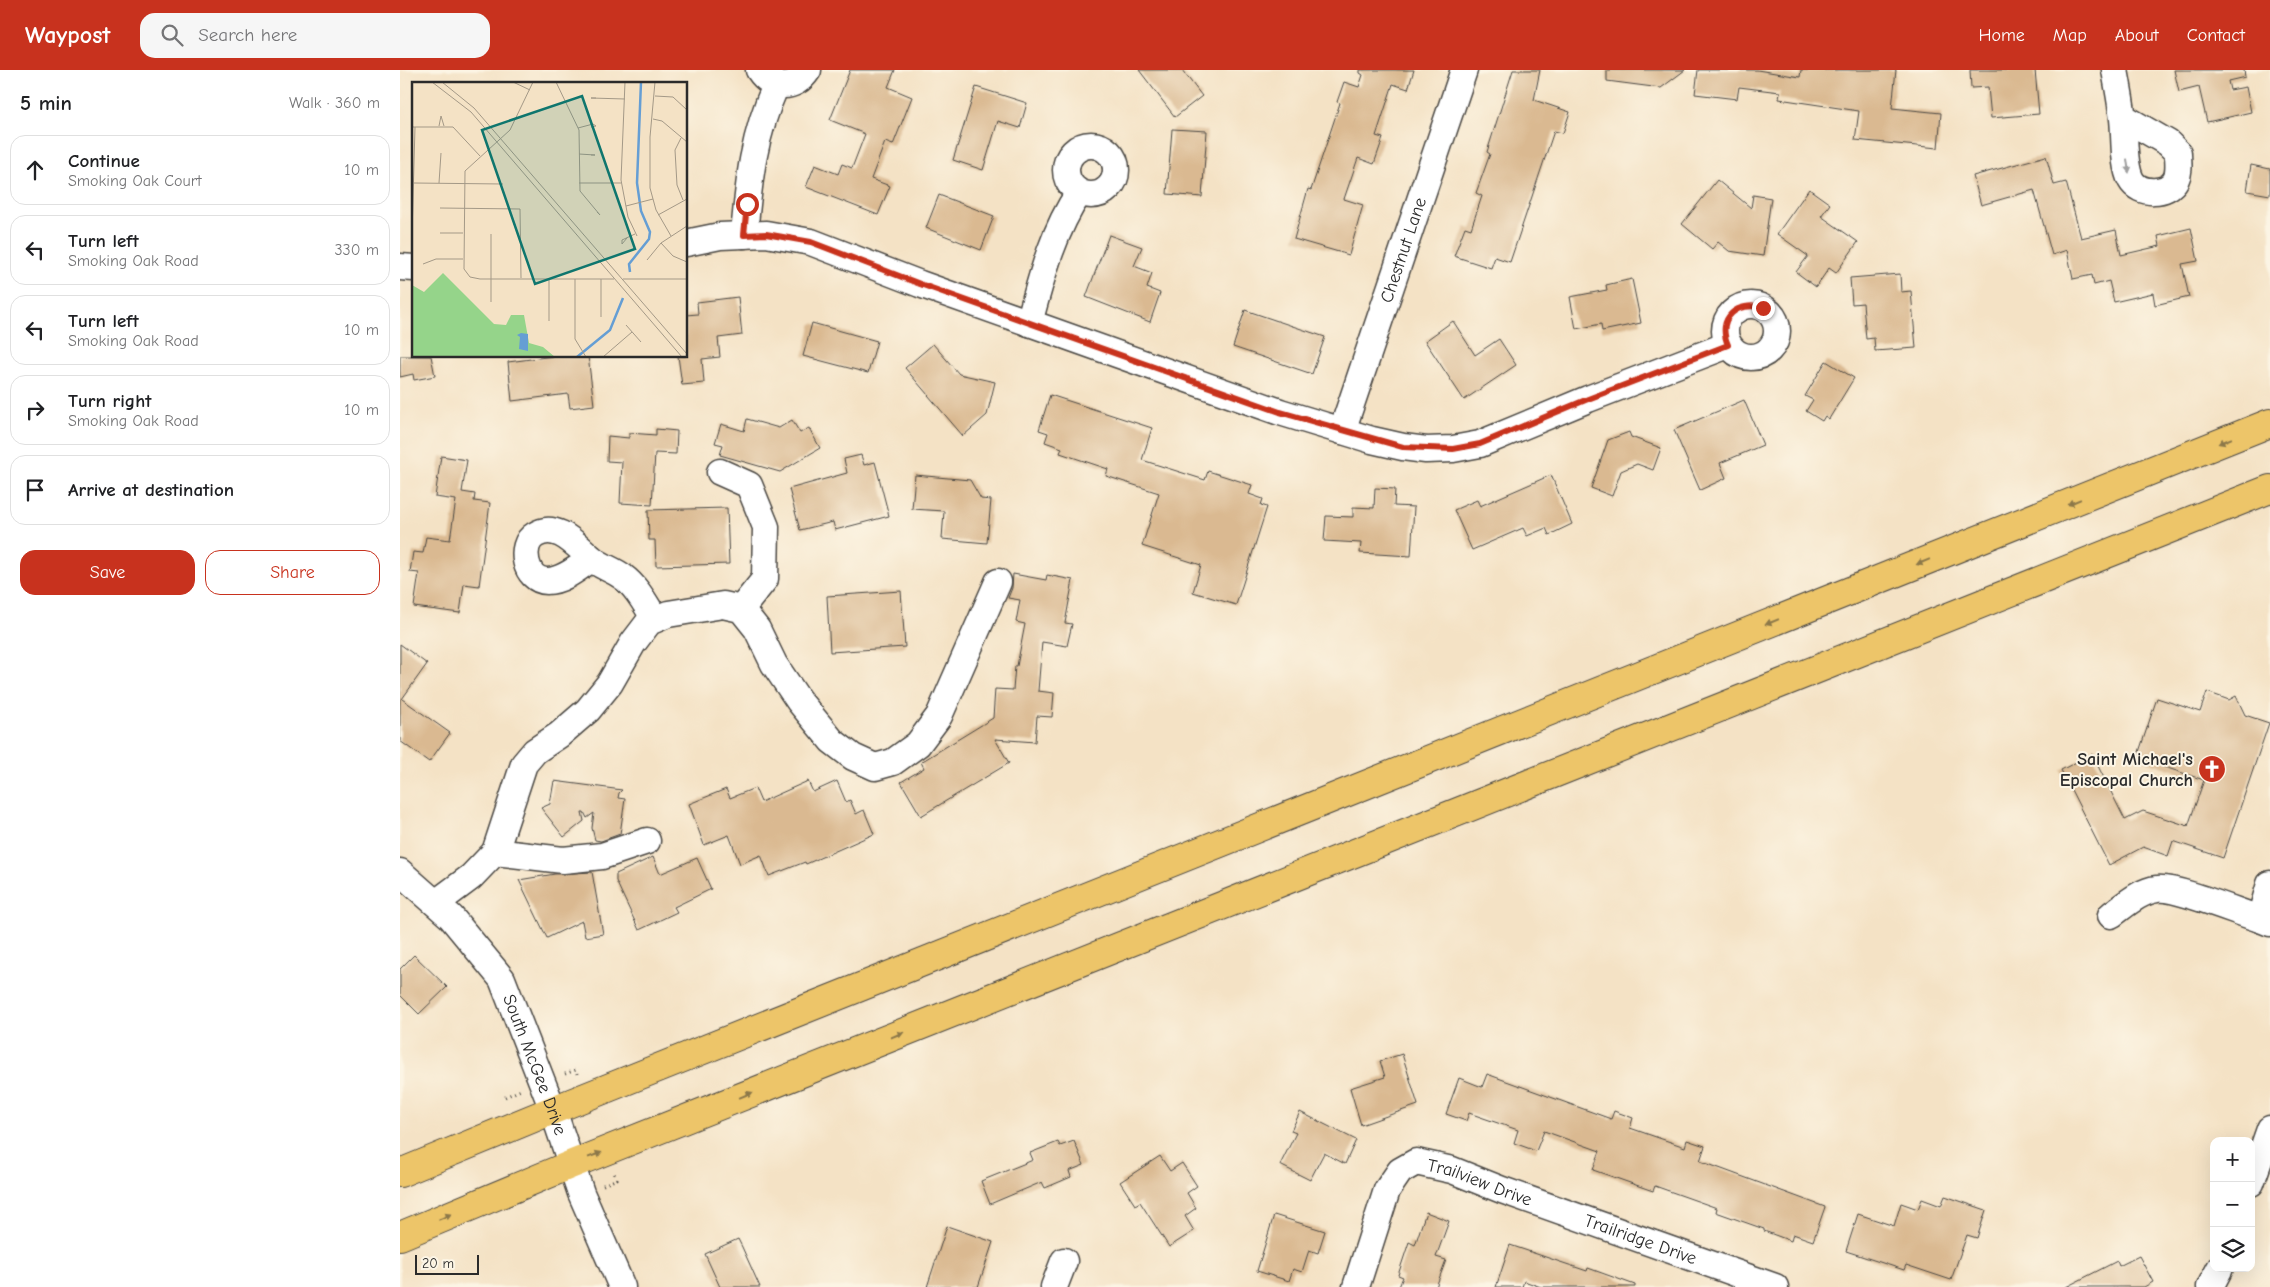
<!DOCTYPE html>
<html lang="en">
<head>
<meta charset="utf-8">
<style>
  body { margin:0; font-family:"Comic Neue",sans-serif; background:#f6f6f6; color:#202124 }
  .controls { position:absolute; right:15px; bottom:15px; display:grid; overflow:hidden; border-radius:10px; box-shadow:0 5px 20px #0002 }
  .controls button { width:45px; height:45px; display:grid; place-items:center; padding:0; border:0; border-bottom:1px solid #e0e0e0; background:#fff; color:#202124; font:25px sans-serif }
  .scale { position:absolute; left:15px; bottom:12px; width:64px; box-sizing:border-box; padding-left:5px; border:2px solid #2b2b2b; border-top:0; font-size:14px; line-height:18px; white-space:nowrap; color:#2b2b2b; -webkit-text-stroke:4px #fcf5e5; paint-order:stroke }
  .stop { position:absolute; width:15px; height:15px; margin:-11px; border:4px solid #c8321e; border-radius:50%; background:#fff }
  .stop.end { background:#c8321e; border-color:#fff; box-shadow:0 1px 5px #0008 }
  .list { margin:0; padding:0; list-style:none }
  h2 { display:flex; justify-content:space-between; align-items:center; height:65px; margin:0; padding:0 20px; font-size:21px }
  h2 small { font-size:16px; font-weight:400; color:#757577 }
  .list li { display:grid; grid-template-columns:32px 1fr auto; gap:15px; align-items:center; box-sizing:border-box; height:70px; margin:0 10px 10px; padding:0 10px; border:1px solid #e0e0e0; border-radius:15px }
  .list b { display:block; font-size:19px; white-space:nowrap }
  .list p { margin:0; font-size:16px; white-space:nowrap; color:#757577 }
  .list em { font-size:16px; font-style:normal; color:#757577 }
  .actions { display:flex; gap:10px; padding:15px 20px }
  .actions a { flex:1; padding:11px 0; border:1px solid #c8321e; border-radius:15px; text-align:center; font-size:18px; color:#c8321e }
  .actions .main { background:#c8321e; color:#fff }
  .icon { flex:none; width:28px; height:28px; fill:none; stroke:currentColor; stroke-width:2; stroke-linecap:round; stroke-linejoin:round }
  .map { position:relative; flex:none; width:1870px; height:1217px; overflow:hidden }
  header { display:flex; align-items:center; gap:30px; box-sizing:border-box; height:70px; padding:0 25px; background:#c8321e; color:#fff }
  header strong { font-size:24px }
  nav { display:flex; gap:28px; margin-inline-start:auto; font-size:18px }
  .search { width:350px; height:45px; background:#f6f6f6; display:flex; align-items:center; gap:12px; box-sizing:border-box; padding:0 18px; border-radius:15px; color:#757577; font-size:19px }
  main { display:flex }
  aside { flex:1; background:#fff }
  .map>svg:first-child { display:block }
</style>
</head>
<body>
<header>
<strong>Waypost</strong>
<div class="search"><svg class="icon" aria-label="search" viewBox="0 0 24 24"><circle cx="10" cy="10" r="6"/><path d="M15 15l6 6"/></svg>Search here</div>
<nav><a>Home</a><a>Map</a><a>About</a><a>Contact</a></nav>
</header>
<main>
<aside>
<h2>5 min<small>Walk · 360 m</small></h2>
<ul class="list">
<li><svg class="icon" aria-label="ahead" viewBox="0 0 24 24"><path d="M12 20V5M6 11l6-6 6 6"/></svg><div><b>Continue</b><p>Smoking Oak Court</p></div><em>10 m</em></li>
<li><svg class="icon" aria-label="left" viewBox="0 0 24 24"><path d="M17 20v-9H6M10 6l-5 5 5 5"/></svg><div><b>Turn left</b><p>Smoking Oak Road</p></div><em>330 m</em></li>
<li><svg class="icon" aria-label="left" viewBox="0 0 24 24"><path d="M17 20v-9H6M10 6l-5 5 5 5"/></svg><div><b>Turn left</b><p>Smoking Oak Road</p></div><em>10 m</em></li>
<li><svg class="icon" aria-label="right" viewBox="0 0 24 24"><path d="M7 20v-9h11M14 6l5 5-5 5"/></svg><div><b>Turn right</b><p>Smoking Oak Road</p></div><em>10 m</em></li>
<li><svg class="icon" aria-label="arrive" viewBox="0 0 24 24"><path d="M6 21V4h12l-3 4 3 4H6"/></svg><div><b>Arrive at destination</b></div></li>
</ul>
<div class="actions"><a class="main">Save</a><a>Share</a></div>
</aside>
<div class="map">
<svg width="1870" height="1217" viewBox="0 0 1870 1217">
  <rect width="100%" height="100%" fill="#fcf5e5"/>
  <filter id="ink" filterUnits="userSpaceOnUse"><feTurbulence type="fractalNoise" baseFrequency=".02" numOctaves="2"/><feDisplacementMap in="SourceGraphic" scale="10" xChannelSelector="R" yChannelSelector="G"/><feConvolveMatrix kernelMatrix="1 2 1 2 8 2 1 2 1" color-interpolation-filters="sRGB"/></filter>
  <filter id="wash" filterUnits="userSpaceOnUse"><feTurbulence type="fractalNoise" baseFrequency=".0096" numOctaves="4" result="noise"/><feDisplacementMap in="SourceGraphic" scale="20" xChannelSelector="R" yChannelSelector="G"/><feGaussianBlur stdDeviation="1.12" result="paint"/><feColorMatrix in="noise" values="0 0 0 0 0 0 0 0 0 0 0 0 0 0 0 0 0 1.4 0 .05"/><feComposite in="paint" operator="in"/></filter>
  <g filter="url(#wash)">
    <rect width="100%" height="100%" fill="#f4e2c5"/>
    <g id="blocks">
      <path fill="#dab991" d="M 450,0 L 495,0 L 488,17 L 512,27 L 493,75 L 485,72 L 471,109 L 490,116 L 478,145 L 406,117 L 415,95 L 438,104 L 442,94 L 452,98 L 465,64 L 430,50 Z
        M 739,0 L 782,0 L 802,26 L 775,47 Z
        M 960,0 L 1014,0 L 1008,19 L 993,14 L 976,66 L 983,68 L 974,94 L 958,88 L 944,129 L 963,135 L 949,185 L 894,169 L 908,119 L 911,120 L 940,33 L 937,32 L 944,12 L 959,17 L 963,5 L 960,3 Z
        M 1113,0 L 1140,0 L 1134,30 L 1170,42 L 1163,63 L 1154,61 L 1110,192 L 1095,187 L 1091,198 L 1054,186 L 1065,157 L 1071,159 L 1082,126 L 1076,123 L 1090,84 L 1087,82 Z
        M 1207,0 L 1285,0 L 1261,18 L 1207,11 Z
        M 1298,0 L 1357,0 L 1400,7 L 1401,0 L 1496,0 L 1492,38 L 1541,43 L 1538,78 L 1455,70 L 1459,41 L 1379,29 L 1380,22 L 1339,17 L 1337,29 L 1295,24 Z
        M 1570,0 L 1635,0 L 1639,44 L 1591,48 L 1588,17 L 1571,18 Z
        M 1774,0 L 1844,0 L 1845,7 L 1828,11 L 1830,20 L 1846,17 L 1851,42 L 1807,52 L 1799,17 L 1779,22 Z
        M 576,17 L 627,33 L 620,58 L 598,51 L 583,100 L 553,90 Z
        M 772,59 L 807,61 L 802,127 L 767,124 Z
        M 1646,86 L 1654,115 L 1666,112 L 1681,168 L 1716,160 L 1721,185 L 1760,176 L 1758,166 L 1791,158 L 1798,191 L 1782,194 L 1789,227 L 1755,235 L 1753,223 L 1714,232 L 1709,211 L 1694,215 L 1692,205 L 1673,209 L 1667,180 L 1652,185 L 1634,120 L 1581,135 L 1573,106 Z
        M 1851,95 L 1870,99 L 1870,125 L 1847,121 Z
        M 1317,110 L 1351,138 L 1353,125 L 1371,128 L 1363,186 L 1329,181 L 1318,172 L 1312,179 L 1282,154 Z
        M 1409,119 L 1430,134 L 1421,146 L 1458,172 L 1436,203 L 1429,198 L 1416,217 L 1396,202 L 1408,186 L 1377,164 Z
        M 539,125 L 594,146 L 581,180 L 526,158 Z
        M 709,165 L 742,177 L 734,196 L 752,203 L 747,218 L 760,223 L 750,252 L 686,227 Z
        M 1500,204 L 1501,222 L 1511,221 L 1516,278 L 1475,281 L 1474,268 L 1466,269 L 1463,233 L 1452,234 L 1450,208 Z
        M 1232,209 L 1241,253 L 1202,261 L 1201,254 L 1176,259 L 1170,227 L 1207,220 L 1206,215 Z
        M 338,227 L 342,265 L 318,268 L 320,287 L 302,289 L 304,313 L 282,315 L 278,286 L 286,286 L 286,245 L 298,244 L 297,232 Z
        M 845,240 L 925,267 L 912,304 L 833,277 Z
        M 1053,251 L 1075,285 L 1099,269 L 1116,295 L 1064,330 L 1025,271 Z
        M 412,253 L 477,271 L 468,303 L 403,286 Z
        M 533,274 L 559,304 L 595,312 L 587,345 L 563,366 L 505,298 Z
        M 0,286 L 31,286 L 35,306 L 14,310 L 13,304 L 0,307 Z
        M 154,286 L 188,286 L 194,335 L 170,338 L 168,324 L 112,331 L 108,292 Z
        M 1426,291 L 1454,308 L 1429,349 L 1425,346 L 1422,351 L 1406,341 L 1413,330 L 1405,326 Z
        M 650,325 L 752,358 L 742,390 L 805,410 L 808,401 L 852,415 L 849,424 L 863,429 L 861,435 L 867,437 L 836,535 L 793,522 L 801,495 L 742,476 L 759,423 L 706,406 L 708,399 L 660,383 L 662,378 L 645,372 L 648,363 L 639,360 Z
        M 1344,330 L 1363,375 L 1320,393 L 1326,408 L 1300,420 L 1274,360 Z
        M 347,349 L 379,358 L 392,350 L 400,363 L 409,358 L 420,378 L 380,402 L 320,385 L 323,375 L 315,373 L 321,354 L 344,361 Z
        M 256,359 L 277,361 L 276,384 L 255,383 L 252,435 L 220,433 L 222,392 L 207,391 L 208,366 L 229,368 L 229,363 L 256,365 Z
        M 1229,362 L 1231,367 L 1261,378 L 1253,400 L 1237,394 L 1221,401 L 1212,426 L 1191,418 L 1208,370 Z
        M 461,385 L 464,395 L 475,392 L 489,446 L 435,460 L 433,452 L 400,460 L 389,419 L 447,403 L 444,389 Z
        M 41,386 L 67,390 L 62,422 L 75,424 L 74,431 L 90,433 L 79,516 L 64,514 L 60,543 L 14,537 L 19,503 L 10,502 L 13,482 L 23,483 L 26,467 L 50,470 L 56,430 L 35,427 Z
        M 515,405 L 570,410 L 581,429 L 591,430 L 587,473 L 542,469 L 544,441 L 512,439 Z
        M 1151,405 L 1172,454 L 1149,465 L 1146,458 L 1127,466 L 1123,458 L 1072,480 L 1054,440 L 1077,430 L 1080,436 Z
        M 975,418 L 995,419 L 994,436 L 1014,437 L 1011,486 L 960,483 L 961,473 L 924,471 L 926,446 L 953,447 L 953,437 L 974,438 Z
        M 327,438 L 329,494 L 256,496 L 255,470 L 249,470 L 248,440 Z
        M 613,504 L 646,510 L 647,505 L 673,510 L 665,553 L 672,554 L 667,576 L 642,572 L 638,621 L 654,623 L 652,647 L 637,646 L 635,672 L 595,669 L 609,693 L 521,746 L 501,712 L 524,698 L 521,692 L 593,648 L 595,619 L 613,620 L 615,596 L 617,596 L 625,554 L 616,552 L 620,530 L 608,528 L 612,518 Z
        M 501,521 L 505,577 L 430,582 L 427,526 Z
        M 0,574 L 27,594 L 2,629 L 50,663 L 29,692 L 0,671 Z
        M 1807,622 L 1829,630 L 1836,626 L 1845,645 L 1869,653 L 1823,788 L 1773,771 L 1768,786 L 1743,777 L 1709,795 L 1661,700 L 1692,684 L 1725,750 L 1743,741 L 1788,756 L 1804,710 L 1737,688 L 1757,628 L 1800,642 Z
        M 154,711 L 222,720 L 219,723 L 218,728 L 225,729 L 220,764 L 201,771 L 195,770 L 192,758 L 194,743 L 187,748 L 184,742 L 182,742 L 184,751 L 164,767 L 141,738 L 150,734 Z
        M 408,711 L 413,722 L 437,711 L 446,732 L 450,730 L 456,744 L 464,740 L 474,764 L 406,794 L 405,792 L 369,806 L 361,785 L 340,794 L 329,765 L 304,775 L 289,734 L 326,719 L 330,728 L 355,718 L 361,732 Z
        M 253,787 L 260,804 L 297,788 L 311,819 L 274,837 L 277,842 L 239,860 L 216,811 L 216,804 Z
        M 192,802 L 203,864 L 185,867 L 182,851 L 147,868 L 119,810 L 155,804 Z
        M 14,885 L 47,917 L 19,944 L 0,925 L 0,899 Z
        M 1002,984 L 1018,1035 L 961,1055 L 950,1018 L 985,1007 L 980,991 Z
        M 1087,1004 L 1211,1049 L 1214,1041 L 1233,1048 L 1230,1058 L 1285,1077 L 1287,1070 L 1305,1076 L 1300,1091 L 1425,1137 L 1413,1171 L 1393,1164 L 1391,1171 L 1364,1161 L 1364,1159 L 1316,1142 L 1317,1138 L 1255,1116 L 1253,1121 L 1193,1100 L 1200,1081 L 1144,1061 L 1136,1081 L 1114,1073 L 1118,1060 L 1069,1043 L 1066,1051 L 1046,1044 L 1059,1008 L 1082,1017 Z
        M 900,1042 L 956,1070 L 945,1094 L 924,1083 L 910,1110 L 880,1095 L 896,1063 L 891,1061 Z
        M 674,1071 L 684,1095 L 669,1101 L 671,1107 L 645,1118 L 642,1112 L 590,1134 L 581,1111 L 633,1090 L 630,1083 L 658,1072 L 660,1076 Z
        M 760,1086 L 770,1101 L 782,1093 L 797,1116 L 787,1123 L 796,1138 L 785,1146 L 794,1161 L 769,1177 L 740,1132 L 735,1135 L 720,1112 Z
        M 1545,1126 L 1586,1140 L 1577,1168 L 1567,1165 L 1551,1210 L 1506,1195 L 1504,1200 L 1446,1181 L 1458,1144 L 1494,1156 L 1501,1133 L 1518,1139 L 1522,1129 L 1541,1136 Z
        M 1026,1142 L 1049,1151 L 1036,1187 L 1046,1190 L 1036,1217 L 999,1217 L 1003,1207 L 998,1205 L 1009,1172 L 1015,1175 Z
        M 874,1145 L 925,1161 L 918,1183 L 909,1180 L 902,1202 L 893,1199 L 889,1211 L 857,1201 Z
        M 547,1156 L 593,1172 L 578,1217 L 527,1217 Z
        M 338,1169 L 342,1177 L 360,1217 L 320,1217 L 305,1184 Z
        M 1110,1175 L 1187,1201 L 1188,1198 L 1235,1215 L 1235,1217 L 1141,1217 L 1124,1211 L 1122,1217 L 1096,1217 Z
        M 1739,1186 L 1753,1212 L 1744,1217 L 1666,1217 L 1717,1191 L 1719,1196 Z"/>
    </g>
  </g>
  <g filter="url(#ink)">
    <use href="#blocks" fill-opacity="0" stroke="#494642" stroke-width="1"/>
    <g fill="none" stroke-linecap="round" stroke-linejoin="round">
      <g stroke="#494642" stroke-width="29">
        <g id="minor">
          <path d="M 359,0 C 372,20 395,20 408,0"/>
          <path d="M 1715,0 C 1718,16 1721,33 1723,49 C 1725,66 1723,95 1731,110 C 1739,125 1768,125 1776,109 C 1780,101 1778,91 1778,83 L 1768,73 L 1723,47"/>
          <circle cx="691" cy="100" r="25"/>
          <path d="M 344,165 C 349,109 353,67 376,15"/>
          <path d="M 286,173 L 320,166 L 366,164 L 411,172 L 520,214 L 880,342 L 972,370 L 1003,377 L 1026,380 L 1053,379 L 1080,374 L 1188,329 L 1328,275"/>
          <path d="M 0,197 L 14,198"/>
          <circle cx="1351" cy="261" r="26"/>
          <path d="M 629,253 C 641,209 653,161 679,123"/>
          <path id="s1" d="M 942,361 L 1064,0"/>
          <path d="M 320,402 L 349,415 L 366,457 L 365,509 L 341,539"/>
          <path d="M 191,489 C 179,497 163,511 147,511 C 125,511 118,475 135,465 C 156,451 176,475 190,487 C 199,496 213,499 223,507 C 237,517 246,535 255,549"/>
          <path d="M 95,782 L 163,790 L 202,786 L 247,771"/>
          <path id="s2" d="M 0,802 L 51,847 L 102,909 L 153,1040 L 181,1123 L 222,1217"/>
          <path d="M 1870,814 L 1860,849 L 1870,853"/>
          <path d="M 36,833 L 71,807 L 95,782 L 124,694 L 135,681 L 159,665 L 188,640 L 210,613 L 233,573 L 249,552 L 268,544 L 323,535 L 341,539 L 357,559 L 374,594 L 399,631 L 432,671 L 453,687 L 475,697 L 493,692 L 518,674 L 539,646 L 598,512"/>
          <path d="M 1711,845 C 1725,835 1740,821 1757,819 C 1775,816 1840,843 1860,849"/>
          <path d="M 1851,1113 L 1870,1059"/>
          <path d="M 654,1217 L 664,1191"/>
          <path id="s3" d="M 956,1217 L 987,1120 L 1000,1101 L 1016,1092 L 1052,1100 L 1102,1120 L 1375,1217"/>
          <path d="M 1810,1217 L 1820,1198"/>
        </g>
      </g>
      <g stroke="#494642" stroke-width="30">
        <path id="highway" d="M 0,1103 L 153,1040 L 1870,353
          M 0,1166 L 170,1095 L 1870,419"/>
      </g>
      <path stroke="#494642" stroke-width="3" stroke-dasharray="1 4" stroke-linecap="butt" d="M 165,1004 L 176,1000 L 177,1004
        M 105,1027 L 121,1020
        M 203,1115 L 217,1109 L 214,1103"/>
      <use href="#minor" stroke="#fff" stroke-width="26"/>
      <use href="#highway" stroke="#edc569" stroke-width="28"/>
    </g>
    <defs><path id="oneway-solid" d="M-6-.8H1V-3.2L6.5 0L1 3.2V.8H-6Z" transform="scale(1.25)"/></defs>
    <use fill="#a0a0a0" href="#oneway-solid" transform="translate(1728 96) rotate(82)"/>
    <g fill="#8c784a">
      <use href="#oneway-solid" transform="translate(1825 371) rotate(158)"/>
      <use href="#oneway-solid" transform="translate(1674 432) rotate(158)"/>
      <use href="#oneway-solid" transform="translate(1523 492) rotate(158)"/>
      <use href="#oneway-solid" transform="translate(1372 552) rotate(158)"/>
      <use href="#oneway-solid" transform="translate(497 965) rotate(-22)"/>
      <use href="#oneway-solid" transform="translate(346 1025) rotate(-22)"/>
      <use href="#oneway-solid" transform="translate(195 1085) rotate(-21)"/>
      <use href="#oneway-solid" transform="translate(45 1147) rotate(-23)"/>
    </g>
  </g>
  <g fill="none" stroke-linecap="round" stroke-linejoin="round" filter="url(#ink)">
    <path stroke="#c8321e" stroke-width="6" d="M 347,134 L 344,165 L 366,164 L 411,172 L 520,214 L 880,342 L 1003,377 L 1053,379 L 1080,374 L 1188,329 L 1328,275 C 1316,247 1338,231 1363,238"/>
  </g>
  <defs>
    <g id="church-disc" transform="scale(1.4375)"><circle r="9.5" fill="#c8321e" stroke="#fcf5e5"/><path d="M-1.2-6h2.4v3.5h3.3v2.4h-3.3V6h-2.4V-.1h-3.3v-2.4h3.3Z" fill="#fff"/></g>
  </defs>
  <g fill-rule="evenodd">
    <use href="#church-disc" x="1812" y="699"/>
  </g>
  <g text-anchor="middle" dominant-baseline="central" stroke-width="4" stroke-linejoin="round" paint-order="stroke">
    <g font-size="18" fill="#2b2b2b" stroke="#fcf5e5">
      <text stroke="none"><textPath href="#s1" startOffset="191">Chestnut Lane</textPath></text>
      <text stroke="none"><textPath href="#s2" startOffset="240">South McGee Drive</textPath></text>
      <text stroke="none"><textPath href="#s3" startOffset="210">Trailview Drive</textPath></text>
      <text stroke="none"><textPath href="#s3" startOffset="381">Trailridge Drive</textPath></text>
    </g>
    <g font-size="18" font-weight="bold" fill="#2b2b2b" stroke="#fcf5e5" text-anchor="end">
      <text x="1793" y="689">Saint Michael's<tspan x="1793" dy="21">Episcopal Church</tspan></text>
    </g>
  </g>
  <g transform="translate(12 12)">
    <rect width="275" height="275" fill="#f4e2c5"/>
    <path d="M 31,191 L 82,242 L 94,243 L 99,233 L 112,233 L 117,261 L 131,265 L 143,275 L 0,275 L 0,203 L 12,210 Z" fill="#95d48a"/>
    <path d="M 109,251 L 116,252 L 116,269 L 107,267 L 108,255 L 105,253 Z" fill="#659ed4"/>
    <path fill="none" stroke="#659ed4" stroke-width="2.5" d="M 218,190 L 217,182 L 237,157 L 238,150 L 229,129 L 225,101 L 229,0M 165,275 L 198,248 L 211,216"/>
    <path fill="none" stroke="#a49987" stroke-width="1" d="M 20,0 L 59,30 L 270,275M 30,0 L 62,26 L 275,272M 101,0 L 118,8M 121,0 L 98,48 L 53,89 L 52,187 L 58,195 L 68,197 L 202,197M 144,0 L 167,48 L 168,109 L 188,133 L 185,130M 213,0 L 209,98 L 216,135 L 225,154M 243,0 L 238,55 L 238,106 L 244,128 L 259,154M 243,14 L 261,15 L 275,28M 184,16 L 179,16 L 213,17M 241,37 L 250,39 L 275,60M 27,44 L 29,34 L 32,44M 0,45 L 41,45 L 68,74M 166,46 L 181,42 L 184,44 L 179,45M 269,56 L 263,68 L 265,103 L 271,118M 167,72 L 183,73 L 179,73M 2,101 L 91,102M 27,101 L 29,71M 167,101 L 209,101M 214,124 L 241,117M 28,126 L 108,127 L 109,196M 246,133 L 275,117M 28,151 L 51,151M 0,153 L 3,45M 215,156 L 210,162 L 210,158 L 223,152M 249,161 L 261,174 L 275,180M 235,178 L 249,161 L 275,144M 11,182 L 24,177 L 51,177M 163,197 L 163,257 L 174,275M 211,197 L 275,197M 79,220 L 79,152M 189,235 L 189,197M 137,239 L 137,197M 214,243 L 229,260M 191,275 L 220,250"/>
    <path fill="#0f766e" fill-opacity="0.15" stroke="#0f766e" stroke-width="2.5" d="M 170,14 L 223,167 L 123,202 L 70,48 Z"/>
    <rect width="275" height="275" fill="none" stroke="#2b2b2b" stroke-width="2.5"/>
  </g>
</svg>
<div class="controls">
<button>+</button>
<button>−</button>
<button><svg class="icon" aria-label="layers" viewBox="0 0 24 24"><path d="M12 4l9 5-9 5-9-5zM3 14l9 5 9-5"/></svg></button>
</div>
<div class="scale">20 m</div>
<div class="stop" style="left:347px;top:134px"></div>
<div class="stop end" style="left:1363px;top:238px"></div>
</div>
</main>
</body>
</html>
